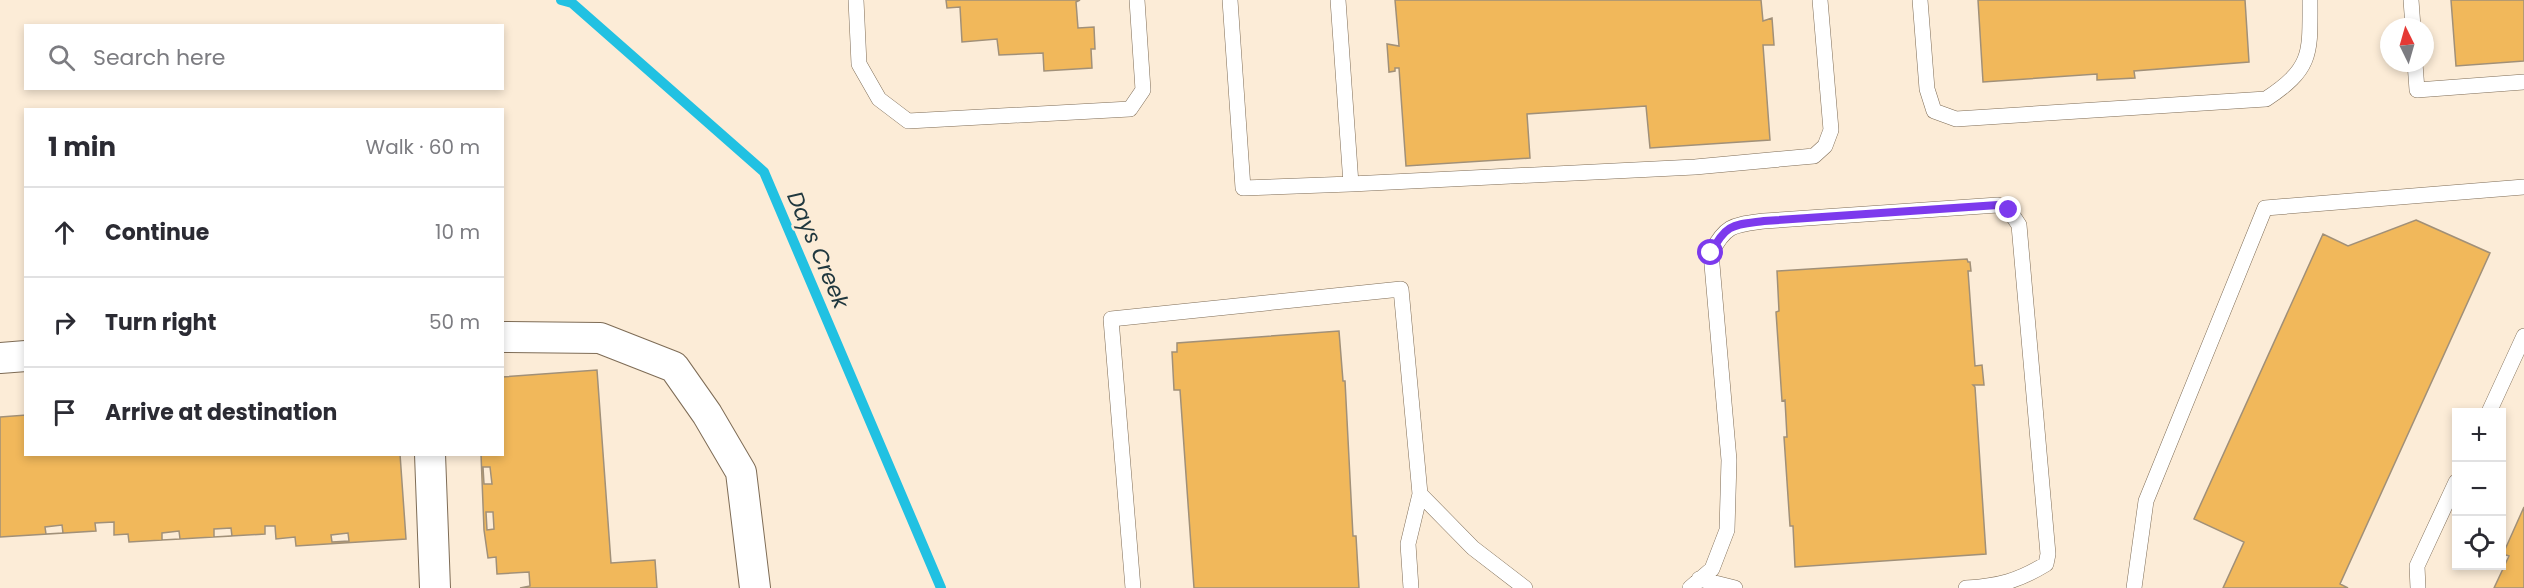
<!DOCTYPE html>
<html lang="en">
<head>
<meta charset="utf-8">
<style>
  body { margin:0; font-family:Poppins,sans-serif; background:#f7f7f7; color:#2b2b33 }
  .controls { position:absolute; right:18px; bottom:18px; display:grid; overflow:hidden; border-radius:0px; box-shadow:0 3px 9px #0003 }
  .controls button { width:54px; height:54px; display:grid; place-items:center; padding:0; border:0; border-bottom:2px solid #e1e1e2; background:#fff; color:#2b2b33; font:30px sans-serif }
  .compass { position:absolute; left:2380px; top:18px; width:54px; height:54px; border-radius:50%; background:#fff; box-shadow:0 3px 9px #0003; rotate:355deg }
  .stop { position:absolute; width:18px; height:18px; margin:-14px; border:4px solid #7c3aed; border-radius:50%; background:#fff }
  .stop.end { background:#7c3aed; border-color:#fff; box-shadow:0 2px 6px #0008 }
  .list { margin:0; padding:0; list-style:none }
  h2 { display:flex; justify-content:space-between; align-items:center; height:78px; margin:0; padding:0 24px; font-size:26px }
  h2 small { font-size:20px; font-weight:400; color:#7c7c81 }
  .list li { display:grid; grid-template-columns:39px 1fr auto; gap:18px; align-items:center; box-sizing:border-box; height:90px; padding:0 24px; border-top:2px solid #e1e1e2 }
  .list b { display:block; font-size:22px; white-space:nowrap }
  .list em { font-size:20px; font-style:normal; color:#7c7c81 }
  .icon { flex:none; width:33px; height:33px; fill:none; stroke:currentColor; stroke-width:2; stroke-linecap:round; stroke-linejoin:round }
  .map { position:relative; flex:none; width:2524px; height:588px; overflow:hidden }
  .search { position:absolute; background:#fff; box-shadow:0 3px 9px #0003; left:24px; top:24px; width:480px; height:66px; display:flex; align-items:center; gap:15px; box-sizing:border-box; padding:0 21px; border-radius:0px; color:#7c7c81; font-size:22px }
  .panel { position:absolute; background:#fff; box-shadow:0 3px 9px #0003; left:24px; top:108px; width:480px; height:348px; border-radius:0px }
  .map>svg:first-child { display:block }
</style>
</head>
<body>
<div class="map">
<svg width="2524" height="588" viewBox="0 0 2524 588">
  <rect width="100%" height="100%" fill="#fcecd7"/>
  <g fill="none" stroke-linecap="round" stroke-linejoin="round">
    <path stroke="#21c1e2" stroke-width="10" d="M 561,0 L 572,3 L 764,172 L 941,588"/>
  </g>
  <path fill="#f1b85b" stroke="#a19078" stroke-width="1.5" fill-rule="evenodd" d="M 946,0 L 1080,0 L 1076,2 L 1078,28 L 1094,27 L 1095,49 L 1091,49 L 1092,68 L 1044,71 L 1043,53 L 999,55 L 997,39 L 962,42 L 960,7 L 947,8 Z
    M 1395,0 L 1761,0 L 1763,21 L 1772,18 L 1774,45 L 1763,45 L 1770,140 L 1650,148 L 1646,106 L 1527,114 L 1530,158 L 1406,166 L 1399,68 L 1395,68 L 1395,71 L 1389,72 L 1387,44 L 1399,46 Z
    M 1978,0 L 2245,0 L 2249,62 L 2134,71 L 2135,78 L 2097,80 L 2097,74 L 1983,82 Z
    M 2451,0 L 2524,0 L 2524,61 L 2456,66 Z
    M 2416,220 L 2490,253 L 2340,584 L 2348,588 L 2223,588 L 2244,542 L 2194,519 L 2323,234 L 2348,246 Z
    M 1967,259 L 1968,262 L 1970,262 L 1971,271 L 1968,271 L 1975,366 L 1982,365 L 1984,385 L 1973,385 L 1975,387 L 1986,554 L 1795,567 L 1793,526 L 1790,526 L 1784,437 L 1787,437 L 1785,400 L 1782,401 L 1776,312 L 1779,311 L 1777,271 Z
    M 1339,331 L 1343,381 L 1345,381 L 1353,536 L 1356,536 L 1359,588 L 1194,588 L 1180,390 L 1174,390 L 1172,352 L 1177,352 L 1177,343 Z
    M 597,370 L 611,563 L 655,560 L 657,588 L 520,588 L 530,586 L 529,572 L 497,574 L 496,557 L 488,558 L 484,530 L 481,454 L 502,454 L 502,377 ZM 483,467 L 490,467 L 492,484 L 484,484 ZM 486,512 L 493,512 L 494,529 L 487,530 Z
    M 26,415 L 26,454 L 400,454 L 406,539 L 296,546 L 295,537 L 276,539 L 275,526 L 265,526 L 265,534 L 129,542 L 128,534 L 114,535 L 114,522 L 95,523 L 96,531 L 0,537 L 0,417 ZM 62,525 L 63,533 L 46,534 L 45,527 ZM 231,528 L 232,536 L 214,537 L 214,529 ZM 179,531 L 180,539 L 162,540 L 162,533 ZM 348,533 L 349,541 L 332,542 L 331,535 Z
    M 2524,507 L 2524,588 L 2494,588 L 2509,556 L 2503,554 Z"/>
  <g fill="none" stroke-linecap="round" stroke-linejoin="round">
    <g stroke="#7e6c56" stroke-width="16">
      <path id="lane" d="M 856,0 L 859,64 L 879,99 L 908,121 L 1130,109 L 1143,90 L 1137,0
        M 1230,0 L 1243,188 L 1351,184 L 1338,0
        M 1920,0 L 1927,89 L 1934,111 L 1956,119 L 2266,99 C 2313,68 2310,53 2310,0
        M 2411,0 L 2413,27
        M 2415,63 L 2417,90 L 2524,82
        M 1351,184 L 1695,167 L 1814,156 L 1825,146 L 1831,130 L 1820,0
        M 2489,412 L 2524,336
        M 1699,579 L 1735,588
        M 1133,588 L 1111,319 L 1401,289 L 1420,494 L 1473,548 L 1525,588
        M 1411,588 L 1408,544 L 1420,494
        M 1690,588 L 1712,569 L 1727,530 L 1729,460 L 1711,253 C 1726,224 1734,225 1764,221 L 1998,205 L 2009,210 L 2019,225 L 2048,554 L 2046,564 C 2018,581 1999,586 1966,588
        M 2134,588 L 2146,501 L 2265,208 L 2524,187
        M 2418,588 L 2417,566 L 2456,482"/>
    </g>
    <g stroke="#7e6c56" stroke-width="32">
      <path id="street" d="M 502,337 L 600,338 L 674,367 L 707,414 L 741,472 L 755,588
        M 0,358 L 26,356
        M 430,454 L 435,588"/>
    </g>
    <use href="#lane" stroke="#fff" stroke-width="15"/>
    <use href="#street" stroke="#fff" stroke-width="30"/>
  </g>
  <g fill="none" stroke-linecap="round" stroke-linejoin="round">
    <path stroke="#7c3aed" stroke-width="8" d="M 1711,253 C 1726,223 1734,225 1764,221 L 1998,205 L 2009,210"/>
  </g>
  <g text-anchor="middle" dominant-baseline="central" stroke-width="5" stroke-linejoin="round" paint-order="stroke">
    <g font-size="22" font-style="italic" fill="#20383f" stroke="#fcecd7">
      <text transform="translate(818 250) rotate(67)">Days Creek</text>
    </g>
  </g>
</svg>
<div class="controls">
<button>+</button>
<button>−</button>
<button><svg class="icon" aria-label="locate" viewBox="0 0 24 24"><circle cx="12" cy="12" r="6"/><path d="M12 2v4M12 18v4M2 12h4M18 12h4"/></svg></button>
</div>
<svg class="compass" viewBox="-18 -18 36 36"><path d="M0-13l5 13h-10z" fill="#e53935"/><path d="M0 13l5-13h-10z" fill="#7c7c81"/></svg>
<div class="stop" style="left:1711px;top:253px"></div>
<div class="stop end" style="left:2009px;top:210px"></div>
<div class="search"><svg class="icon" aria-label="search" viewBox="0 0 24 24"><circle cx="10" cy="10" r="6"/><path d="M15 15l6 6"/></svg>Search here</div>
<section class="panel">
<h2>1 min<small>Walk · 60 m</small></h2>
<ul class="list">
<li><svg class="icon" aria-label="ahead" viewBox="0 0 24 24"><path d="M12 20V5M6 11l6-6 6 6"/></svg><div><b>Continue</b></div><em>10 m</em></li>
<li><svg class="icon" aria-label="right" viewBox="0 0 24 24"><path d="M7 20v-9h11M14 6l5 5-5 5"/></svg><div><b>Turn right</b></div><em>50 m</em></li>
<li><svg class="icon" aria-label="arrive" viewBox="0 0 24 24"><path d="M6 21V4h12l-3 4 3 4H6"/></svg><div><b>Arrive at destination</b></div></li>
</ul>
</section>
</div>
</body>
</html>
